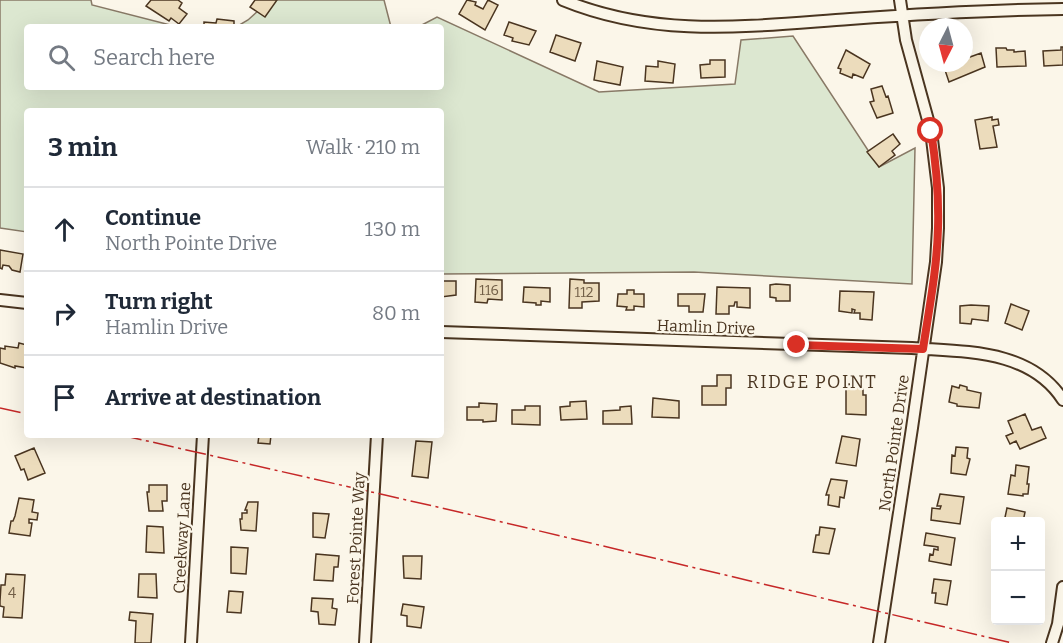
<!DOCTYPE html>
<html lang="en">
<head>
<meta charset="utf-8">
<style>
  body { margin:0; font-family:Bitter,serif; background:#f2f2f3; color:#1f2937 }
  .controls { position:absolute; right:18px; bottom:18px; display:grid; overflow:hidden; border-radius:6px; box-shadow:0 6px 24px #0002 }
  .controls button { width:54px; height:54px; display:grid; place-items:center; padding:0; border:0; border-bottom:2px solid #e0e1e3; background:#fff; color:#1f2937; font:30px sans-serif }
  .compass { position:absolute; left:919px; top:18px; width:54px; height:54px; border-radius:50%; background:#fff; box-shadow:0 6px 24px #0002; rotate:186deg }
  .stop { position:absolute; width:18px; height:18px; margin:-14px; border:4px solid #d93025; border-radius:50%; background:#fff }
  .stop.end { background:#d93025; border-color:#fff; box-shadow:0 2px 6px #0008 }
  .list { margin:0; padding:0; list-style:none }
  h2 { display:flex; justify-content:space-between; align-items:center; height:78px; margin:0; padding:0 24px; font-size:26px }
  h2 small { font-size:20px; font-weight:400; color:#747a83 }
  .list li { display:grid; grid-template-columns:39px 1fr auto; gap:18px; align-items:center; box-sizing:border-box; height:84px; padding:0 24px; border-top:2px solid #e0e1e3 }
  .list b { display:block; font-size:22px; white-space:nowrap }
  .list p { margin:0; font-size:20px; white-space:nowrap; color:#747a83 }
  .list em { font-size:20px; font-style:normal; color:#747a83 }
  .icon { flex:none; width:33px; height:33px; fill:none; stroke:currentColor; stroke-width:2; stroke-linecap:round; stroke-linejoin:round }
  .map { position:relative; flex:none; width:1063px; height:643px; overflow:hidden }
  .search { position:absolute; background:#fff; box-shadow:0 6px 24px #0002; left:24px; top:24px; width:420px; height:66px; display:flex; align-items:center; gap:15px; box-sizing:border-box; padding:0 21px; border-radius:6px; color:#747a83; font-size:22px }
  .panel { position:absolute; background:#fff; box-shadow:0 6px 24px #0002; left:24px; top:108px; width:420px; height:330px; border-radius:6px }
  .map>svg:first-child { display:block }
</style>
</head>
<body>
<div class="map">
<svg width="1063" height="643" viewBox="0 0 1063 643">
  <rect width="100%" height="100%" fill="#fbf6e9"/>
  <path fill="#dce7d0" stroke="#887966" stroke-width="1.5" d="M 0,0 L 91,0 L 92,5 L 178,27 L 27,27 L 27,87 L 441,87 L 441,27 L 418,27 L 437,17 L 599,92 L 735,84 L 741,40 L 793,36 L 879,167 L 915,148 L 912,284 L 694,272 L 441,274 L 441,111 L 27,111 L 27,232 L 0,228 Z
    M 270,0 L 384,0 L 391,27 L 236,27 L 248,20 Z"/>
  <path fill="#ecdcbc" stroke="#4a3520" stroke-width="1.5" d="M 151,0 L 178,0 L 182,3 L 179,8 L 187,14 L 179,24 L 171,18 L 169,21 L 146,6 Z
    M 255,0 L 277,0 L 265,17 L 250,7 Z
    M 467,0 L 476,2 L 475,5 L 483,9 L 488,0 L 498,5 L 485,30 L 459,14 Z
    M 217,19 L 234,21 L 234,27 L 198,27 L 198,25 L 204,25 L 204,22 L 216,23 Z
    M 509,22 L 536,31 L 529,45 L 512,41 L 513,38 L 504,35 Z
    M 556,35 L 581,43 L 575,61 L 550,52 Z
    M 1061,47 L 1063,47 L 1063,65 L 1044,66 L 1043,51 L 1061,50 Z
    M 996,48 L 1006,48 L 1007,50 L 1014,50 L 1014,52 L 1025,51 L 1026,66 L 997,67 Z
    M 846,50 L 870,64 L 863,78 L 853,74 L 852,78 L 840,73 L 841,69 L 838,68 Z
    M 968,51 L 970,57 L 981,53 L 985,67 L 949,82 L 943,64 L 964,63 L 964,52 Z
    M 710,60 L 725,60 L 725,77 L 701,78 L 700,65 L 710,64 Z
    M 597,61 L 623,67 L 620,85 L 594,80 Z
    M 658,61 L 675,64 L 673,83 L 645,81 L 646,66 L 658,67 Z
    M 882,86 L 886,97 L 888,96 L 893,113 L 877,118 L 870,102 L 874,101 L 871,89 Z
    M 992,117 L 992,120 L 998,119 L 999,125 L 993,126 L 997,147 L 980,149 L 975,120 Z
    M 893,134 L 900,144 L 892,151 L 895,155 L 879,167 L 867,152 Z
    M 0,250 L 23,254 L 20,272 L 12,270 L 9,266 L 3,265 L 2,269 L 0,268 Z
    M 476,279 L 502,280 L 502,300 L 488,299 L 487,303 L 475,302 Z
    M 570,279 L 584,280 L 584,283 L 599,283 L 599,301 L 582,302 L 582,308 L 569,308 Z
    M 441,281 L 456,281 L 456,295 L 441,297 Z
    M 776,284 L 790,285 L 790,301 L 776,301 L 776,298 L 770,297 L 770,285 Z
    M 524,287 L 550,288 L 550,302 L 541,301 L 541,305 L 536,305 L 536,303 L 523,302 Z
    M 717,287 L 750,288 L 750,308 L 737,307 L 737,302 L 735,302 L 734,306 L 729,306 L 729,314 L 716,314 Z
    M 627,290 L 634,290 L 634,294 L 644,294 L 644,307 L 634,306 L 634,310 L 626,310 L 627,307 L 617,306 L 618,294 L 627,294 Z
    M 840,291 L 874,292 L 872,320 L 860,319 L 860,313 L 854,313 L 855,310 L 852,309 L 852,313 L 839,311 Z
    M 678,294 L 705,294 L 703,312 L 689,312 L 689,306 L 678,306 Z
    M 1011,304 L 1029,311 L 1022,330 L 1005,323 Z
    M 971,305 L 989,306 L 988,321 L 972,319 L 971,324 L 960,323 L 960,306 Z
    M 19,343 L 27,345 L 27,368 L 15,366 L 15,368 L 0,363 L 0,348 L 5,349 L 5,346 L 18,348 Z
    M 717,375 L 731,375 L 731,388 L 726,388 L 726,405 L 702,405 L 702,386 L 717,386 Z
    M 849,384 L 863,385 L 863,395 L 866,395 L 866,415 L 846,414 L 846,388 L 849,388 Z
    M 960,385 L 967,387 L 967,390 L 981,393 L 979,408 L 957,406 L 957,404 L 949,402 L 952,386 L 959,388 Z
    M 653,398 L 679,401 L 679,418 L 652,417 Z
    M 586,401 L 587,419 L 561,420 L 560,407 L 570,406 L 570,402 Z
    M 479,403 L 497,404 L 496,421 L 483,422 L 483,420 L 467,420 L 467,407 L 479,407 Z
    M 525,406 L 540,406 L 540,425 L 512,424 L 512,410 L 525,410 Z
    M 631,406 L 632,424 L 603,424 L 603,411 L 620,410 L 620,407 Z
    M 1025,414 L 1032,430 L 1041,427 L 1046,438 L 1020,449 L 1016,441 L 1010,444 L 1006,436 L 1013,433 L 1008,421 Z
    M 259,435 L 271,435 L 270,444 L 258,443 Z
    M 842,436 L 860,439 L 856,466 L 836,463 Z
    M 416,441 L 432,442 L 428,478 L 412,476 Z
    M 956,447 L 968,448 L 967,458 L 970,459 L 966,475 L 951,473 L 952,455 L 955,456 Z
    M 34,448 L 45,473 L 28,480 L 24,469 L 21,470 L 15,456 Z
    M 1016,465 L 1029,467 L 1027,484 L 1029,484 L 1028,494 L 1023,494 L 1023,496 L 1008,494 L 1011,475 L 1015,476 Z
    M 831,479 L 847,481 L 844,498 L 840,497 L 839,507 L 828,505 L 829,495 L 826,495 Z
    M 149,485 L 167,485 L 167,501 L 162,501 L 163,511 L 149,511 L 147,492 L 149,492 Z
    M 940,494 L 964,497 L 960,524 L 931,520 L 932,508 L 940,509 L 941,506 L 937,506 Z
    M 19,498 L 34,500 L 32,512 L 38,513 L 37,520 L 29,519 L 29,523 L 32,523 L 30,536 L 9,533 L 11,521 L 13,521 L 15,516 Z
    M 248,502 L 258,502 L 256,531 L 241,530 L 240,519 L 242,519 L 242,513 L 247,513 L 247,510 L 245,510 Z
    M 1007,508 L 1025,512 L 1023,522 L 1004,522 Z
    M 313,513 L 329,514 L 325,538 L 313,537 Z
    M 147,526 L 163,527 L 164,553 L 146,552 Z
    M 820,527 L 835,529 L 829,554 L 813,552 L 816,535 L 819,535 Z
    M 926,533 L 955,538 L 951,565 L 929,561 L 930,554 L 933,555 L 934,549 L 938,550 L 938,547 L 924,545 Z
    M 231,547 L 248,548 L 246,574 L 231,573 Z
    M 316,554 L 339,556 L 338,567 L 334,567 L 333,581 L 314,580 Z
    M 403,556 L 422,556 L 421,579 L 404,578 Z
    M 6,574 L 25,575 L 22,618 L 3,617 L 4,607 L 0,606 L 0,601 L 1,585 L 5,585 Z
    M 139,574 L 156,574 L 157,598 L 138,597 Z
    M 934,579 L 951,581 L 947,605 L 935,603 L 936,593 L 932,593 Z
    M 229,591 L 243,592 L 241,613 L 227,612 Z
    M 312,598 L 333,599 L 332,608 L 337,609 L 335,625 L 319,624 L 318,612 L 311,611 Z
    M 403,604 L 424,607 L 421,628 L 407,626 L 407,616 L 401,615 Z
    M 130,612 L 153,614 L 151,643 L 135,643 L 136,621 L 129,620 Z"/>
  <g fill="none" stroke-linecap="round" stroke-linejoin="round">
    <g stroke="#4a3520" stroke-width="14">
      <path id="street" d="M 563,0 C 658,39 750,26 850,19 C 920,14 992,10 1063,9
        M 0,300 L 27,303
        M 441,332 L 912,348 C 965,352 1030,349 1063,400
        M 191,643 L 203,435
        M 365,643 L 377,435
        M 879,643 L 912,428 L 936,262 L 938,228 L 938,188 L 931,131 L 906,40 L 900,0
        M 1052,643 L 1058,624 L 1063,587"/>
    </g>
    <use href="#street" stroke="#fbf6e9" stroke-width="10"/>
    <path stroke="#c62828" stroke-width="1.5" stroke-dasharray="21 4.5 3 4.5" stroke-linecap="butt" d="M 0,408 L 27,414
      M 121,435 L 468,514 L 1012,643"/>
  </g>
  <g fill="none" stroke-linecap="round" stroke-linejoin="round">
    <path stroke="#d93025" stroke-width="8" d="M 797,345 L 923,349 C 929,309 937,269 938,228 C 939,195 936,163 931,131"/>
  </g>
  <g text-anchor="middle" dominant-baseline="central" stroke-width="4.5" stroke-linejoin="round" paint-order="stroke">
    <g font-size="14" fill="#725f47">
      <text x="489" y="290">116</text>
      <text x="584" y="292">112</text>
      <text x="12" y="593">4</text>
    </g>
    <g font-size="16" fill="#4a3520" stroke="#fbf6e9">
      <text transform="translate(706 327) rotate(2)">Hamlin Drive</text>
      <text transform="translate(894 443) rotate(-82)">North Pointe Drive</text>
      <text transform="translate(182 538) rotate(-87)">Creekway Lane</text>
      <text transform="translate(356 538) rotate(-87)">Forest Pointe Way</text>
    </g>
    <g font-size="18" letter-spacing="1.5" fill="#4a3520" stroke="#fbf6e9">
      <text x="812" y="382">RIDGE POINT</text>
    </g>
  </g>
</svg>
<div class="controls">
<button>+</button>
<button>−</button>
</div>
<svg class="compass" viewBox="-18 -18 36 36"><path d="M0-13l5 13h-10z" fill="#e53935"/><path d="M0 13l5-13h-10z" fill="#747a83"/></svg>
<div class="stop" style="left:931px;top:131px"></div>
<div class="stop end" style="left:797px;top:345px"></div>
<div class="search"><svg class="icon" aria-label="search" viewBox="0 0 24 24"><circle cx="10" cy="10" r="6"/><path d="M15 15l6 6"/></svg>Search here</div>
<section class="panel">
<h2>3 min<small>Walk · 210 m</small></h2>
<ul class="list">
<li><svg class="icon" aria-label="ahead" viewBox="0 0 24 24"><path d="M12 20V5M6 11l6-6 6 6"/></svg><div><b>Continue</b><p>North Pointe Drive</p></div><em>130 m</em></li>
<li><svg class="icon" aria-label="right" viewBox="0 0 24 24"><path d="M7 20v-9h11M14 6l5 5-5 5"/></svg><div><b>Turn right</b><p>Hamlin Drive</p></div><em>80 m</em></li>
<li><svg class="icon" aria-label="arrive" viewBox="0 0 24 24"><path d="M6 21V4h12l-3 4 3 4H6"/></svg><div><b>Arrive at destination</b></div></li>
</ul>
</section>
</div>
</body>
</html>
